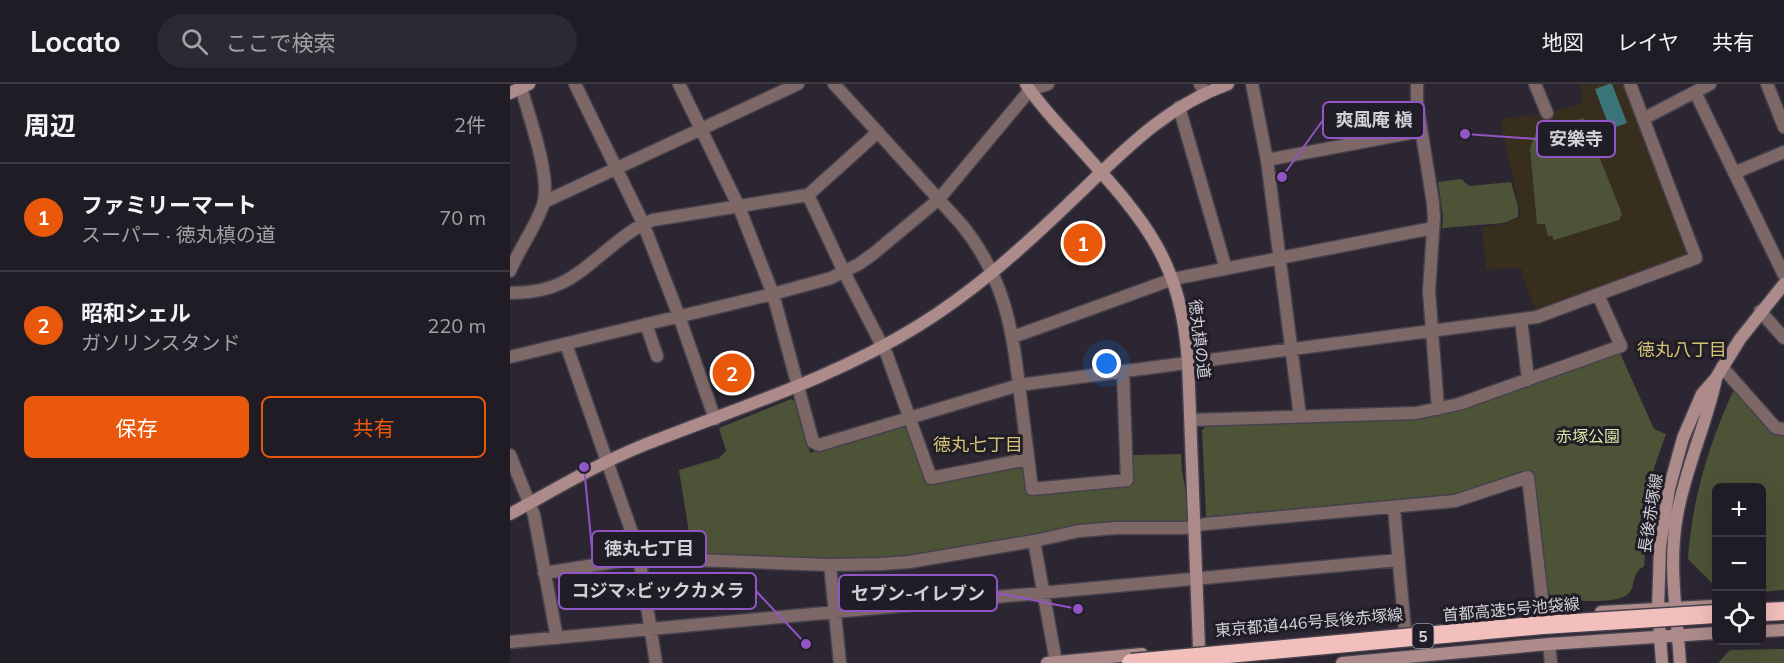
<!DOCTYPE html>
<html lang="ja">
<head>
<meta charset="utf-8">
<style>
  body { margin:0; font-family:Mulish,"Noto Sans JP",sans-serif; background:#2d2932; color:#f1f3f6 }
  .controls { position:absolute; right:18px; bottom:18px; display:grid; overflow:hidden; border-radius:9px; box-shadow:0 6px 24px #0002 }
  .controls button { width:54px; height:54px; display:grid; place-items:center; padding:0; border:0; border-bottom:2px solid #3d3a42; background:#201c25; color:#f1f3f6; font:30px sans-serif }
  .you { position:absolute; left:597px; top:280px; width:21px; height:21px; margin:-15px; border:4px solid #fff; border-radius:50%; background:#1a73e8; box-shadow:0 0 0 9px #1a73e833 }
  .badge { display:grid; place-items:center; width:39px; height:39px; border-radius:50%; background:#ea580c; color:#fff; font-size:20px; font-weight:700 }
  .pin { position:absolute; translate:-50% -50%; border:3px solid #fff; box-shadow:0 2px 6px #0006 }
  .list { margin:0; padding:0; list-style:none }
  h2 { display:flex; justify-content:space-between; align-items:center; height:78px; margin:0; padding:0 24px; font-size:26px }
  h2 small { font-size:20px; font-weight:400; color:#a2a1a7 }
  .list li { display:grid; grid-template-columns:39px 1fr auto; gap:18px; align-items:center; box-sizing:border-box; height:108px; padding:0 24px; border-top:2px solid #3d3a42 }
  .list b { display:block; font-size:22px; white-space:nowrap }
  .list p { margin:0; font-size:20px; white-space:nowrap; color:#a2a1a7 }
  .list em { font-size:20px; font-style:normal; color:#a2a1a7 }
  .actions { display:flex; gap:12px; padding:18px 24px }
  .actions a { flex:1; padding:14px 0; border:2px solid #ea580c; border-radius:9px; text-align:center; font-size:21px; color:#ea580c }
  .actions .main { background:#ea580c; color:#fff }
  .icon { flex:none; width:33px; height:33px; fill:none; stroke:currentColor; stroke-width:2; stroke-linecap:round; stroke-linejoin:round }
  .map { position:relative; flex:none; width:1274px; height:579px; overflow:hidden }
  header { display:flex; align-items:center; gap:36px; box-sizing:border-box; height:84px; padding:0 30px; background:#201c25; border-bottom:2px solid #3d3a42 }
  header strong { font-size:28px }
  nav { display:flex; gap:33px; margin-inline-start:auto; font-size:21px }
  .search { width:420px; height:54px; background:#2d2932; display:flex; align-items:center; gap:15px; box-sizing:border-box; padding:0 21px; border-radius:33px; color:#a2a1a7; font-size:22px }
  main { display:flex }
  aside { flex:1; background:#201c25 }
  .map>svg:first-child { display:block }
</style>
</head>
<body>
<header>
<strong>Locato</strong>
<div class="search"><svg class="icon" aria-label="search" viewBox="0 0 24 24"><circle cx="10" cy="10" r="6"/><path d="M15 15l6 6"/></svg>ここで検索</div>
<nav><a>地図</a><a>レイヤ</a><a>共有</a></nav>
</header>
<main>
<aside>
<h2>周辺<small>2件</small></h2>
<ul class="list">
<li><span class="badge">1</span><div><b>ファミリーマート</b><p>スーパー · 徳丸槙の道</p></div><em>70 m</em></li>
<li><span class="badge">2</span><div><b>昭和シェル</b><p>ガソリンスタンド</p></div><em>220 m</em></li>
</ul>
<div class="actions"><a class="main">保存</a><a>共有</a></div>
</aside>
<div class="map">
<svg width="1274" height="579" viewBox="0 0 1274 579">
  <rect width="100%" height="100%" fill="#2b2631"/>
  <path fill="#382e1e" d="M 1070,0 L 1115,0 L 1177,166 L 1173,174 L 1026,228 L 1012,190 L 1012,184 L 976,185 L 972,143 L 994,140 L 1011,133 L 990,35 L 1037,29 L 1073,19 Z"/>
  <path fill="#4c5337" d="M 1074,34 L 1112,130 L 1109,136 L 1044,156 L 1042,152 L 1038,152 L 1035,140 L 1027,140 L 1020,64 L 1027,46 Z
    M 951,95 L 959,102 L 1001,98 L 1008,122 L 1008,133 L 994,139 L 932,144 L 933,132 L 928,98 Z
    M 1110,269 L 1144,345 L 1156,350 L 1144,384 L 1142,397 L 1134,482 C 1130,485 1126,488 1125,493 C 1122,499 1124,505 1118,510 C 1107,521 1063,516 1048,515 L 1046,512 L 1042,512 L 1036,508 L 1024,394 L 1012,387 L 945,411 L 701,437 L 696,432 L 692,346 L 698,341 L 971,318 Z
    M 1225,303 L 1274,349 L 1274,506 L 1252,508 L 1252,404 L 1206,404 L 1206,499 L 1202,499 L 1178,475 C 1182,414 1199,359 1225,303 Z
    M 281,315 L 287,318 L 300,369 L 391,341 L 398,345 L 419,399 L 509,382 L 514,386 L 531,410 L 621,400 L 624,398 L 622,371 L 671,370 L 672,387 L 681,436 L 656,446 L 612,442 L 464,465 L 356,477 L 185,474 L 180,465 L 181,461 L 169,386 L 209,374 L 216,367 L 209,344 Z
    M 1274,565 L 1274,579 L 1208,579 L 1220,566 Z"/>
  <path fill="#3c7579" d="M 1099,0 L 1102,0 L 1117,39 L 1100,45 L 1085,5 Z"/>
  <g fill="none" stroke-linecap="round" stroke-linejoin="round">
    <g stroke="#46414c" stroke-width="15">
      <path id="street" d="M 65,0 L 133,139 L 169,232 L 205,335
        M 169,0 L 229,123 L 263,210 L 303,358 L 309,361 L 509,301 L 1027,233 L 1186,174 L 1120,0
        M 324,0 L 452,141 C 495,195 502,243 510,309 C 514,341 518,373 522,405 L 617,396 L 613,287
        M 690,0 L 695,9
        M 742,0 L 757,76 L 790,332
        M 907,0 L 907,19 L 923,119 L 924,133 L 919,207 L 928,325
        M 1025,0 L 1037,29
        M 1257,0 L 1274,43
        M 1185,8 L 1274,191
        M 669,23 L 716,185
        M 1133,35 L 1200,0
        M 757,76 L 911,47
        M 1224,89 L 1274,68
        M 298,111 L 334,188 L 377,271 L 421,394 L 518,375
        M 34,118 L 288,0
        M 0,187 C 9,165 25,144 33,121 C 42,93 18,30 10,0
        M 0,209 C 53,209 68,189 107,158 C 118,149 129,141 143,136 L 298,111 L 368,48
        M 1250,227 L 1274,254
        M 1011,235 L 1018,296
        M 136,240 L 147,272
        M 503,253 L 663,195 L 923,144
        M 56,260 L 128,466 L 146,579
        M 0,273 L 263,210 L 321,194 L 349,180 L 363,170 L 429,115 L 520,6 L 538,0
        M 1212,283 L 1266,344 L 1274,345
        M 681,336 L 906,329 L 949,320 L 1111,262 L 1088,211
        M 0,371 L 24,431 L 47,554
        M 884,424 L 895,546
        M 524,457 L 546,578
        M 320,481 L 330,579
        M 34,489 L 130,474 L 320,481 L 371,480 L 399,478 L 524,457 L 569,447 L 606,444 L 676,444 L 695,440 L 945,417 L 1018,393 L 1034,532
        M 0,558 L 888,476
        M 1039,560 L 1041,579"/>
    </g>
    <g stroke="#46414c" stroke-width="15">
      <path id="secondary" d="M 516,0 C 530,22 549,41 566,60 C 632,134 671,173 678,278 L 689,564
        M 0,9 L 19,0
        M 0,430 C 44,406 87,380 134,361 C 227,324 322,295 408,242 C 463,208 510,166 556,122 C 607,74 651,24 718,0
        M 1091,528 L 1203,522
        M 1252,547 L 1274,546
        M 537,579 L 632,570
        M 832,579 L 1039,560 L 1206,549
        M 1152,579 L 1148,525 L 1150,463 L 1159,405 L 1173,354 L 1192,310 L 1206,294 L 1230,255 L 1274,200
        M 1170,579 C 1167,530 1158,481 1167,432 C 1175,385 1196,342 1206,295"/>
    </g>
    <g stroke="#46414c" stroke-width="21">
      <path id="highway" d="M 1252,528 L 1274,527"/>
    </g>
    <use href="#street" stroke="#7d6867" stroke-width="12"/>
    <use href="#secondary" stroke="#ac8b8a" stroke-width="12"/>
    <use href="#highway" stroke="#f3bfbd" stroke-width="18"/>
    <g stroke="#46414c" stroke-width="21" stroke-linecap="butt">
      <path id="highway-bridge" d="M 621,579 L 1033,541 L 1206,530"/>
    </g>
    <use href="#highway-bridge" stroke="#f3bfbd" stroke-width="18"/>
  </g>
  <g text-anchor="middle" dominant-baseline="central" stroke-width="6" stroke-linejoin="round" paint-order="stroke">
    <rect fill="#211d27" stroke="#9e9aa2" stroke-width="1.5" x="902.5" y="540" width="21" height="24" rx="4.5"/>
    <g font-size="15" font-weight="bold" fill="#d3d0d7">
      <text x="913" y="552">5</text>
    </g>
    <g font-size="16" fill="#d3d0d7" stroke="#211d27">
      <text transform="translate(690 255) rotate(83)">徳丸槙の道</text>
      <text transform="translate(1140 429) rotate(-81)">長後赤塚線</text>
      <text transform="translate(1001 525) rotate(-5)">首都高速5号池袋線</text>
      <text transform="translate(799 538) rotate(-5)">東京都道446号長後赤塚線</text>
    </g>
    <g font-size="16" fill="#d8e9a5" stroke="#211d27">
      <text x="1078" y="352">赤塚公園</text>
    </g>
    <g font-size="18" fill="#d4c375" stroke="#211d27">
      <text x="1172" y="265">徳丸八丁目</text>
      <text x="468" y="360">徳丸七丁目</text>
    </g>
  </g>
  <path fill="none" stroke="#9155c5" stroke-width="2" d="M772 93L813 36M955 50L1027 55M74 383L82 465M296 560L246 507M568 525L487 509"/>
  <g fill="#9155c5" stroke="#211d27" stroke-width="2">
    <circle cx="772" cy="93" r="6"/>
    <circle cx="955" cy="50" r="6"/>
    <circle cx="74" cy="383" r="6"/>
    <circle cx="296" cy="560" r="6"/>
    <circle cx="568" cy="525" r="6"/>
  </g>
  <g fill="#211d27" stroke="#9155c5" stroke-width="2">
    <rect x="813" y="18" width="101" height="36" rx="6"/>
    <rect x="1027" y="37" width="78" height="36" rx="6"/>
    <rect x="82" y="447" width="114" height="36" rx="6"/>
    <rect x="49" y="489" width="197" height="36" rx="6"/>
    <rect x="329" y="491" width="158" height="36" rx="6"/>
  </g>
  <g font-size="18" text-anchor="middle" font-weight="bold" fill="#d3d0d7">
    <text x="864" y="42">爽風庵 槇</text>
    <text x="1066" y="61">安樂寺</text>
    <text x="139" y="471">徳丸七丁目</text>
    <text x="148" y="513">コジマ×ビックカメラ</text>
    <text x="408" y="516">セブン-イレブン</text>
  </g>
</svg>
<div class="controls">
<button>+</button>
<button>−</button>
<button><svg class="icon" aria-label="locate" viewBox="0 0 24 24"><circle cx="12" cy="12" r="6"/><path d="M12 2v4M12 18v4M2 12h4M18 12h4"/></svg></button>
</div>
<div class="you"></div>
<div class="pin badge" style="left:573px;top:159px">1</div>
<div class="pin badge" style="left:222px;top:289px">2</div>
</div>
</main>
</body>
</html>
